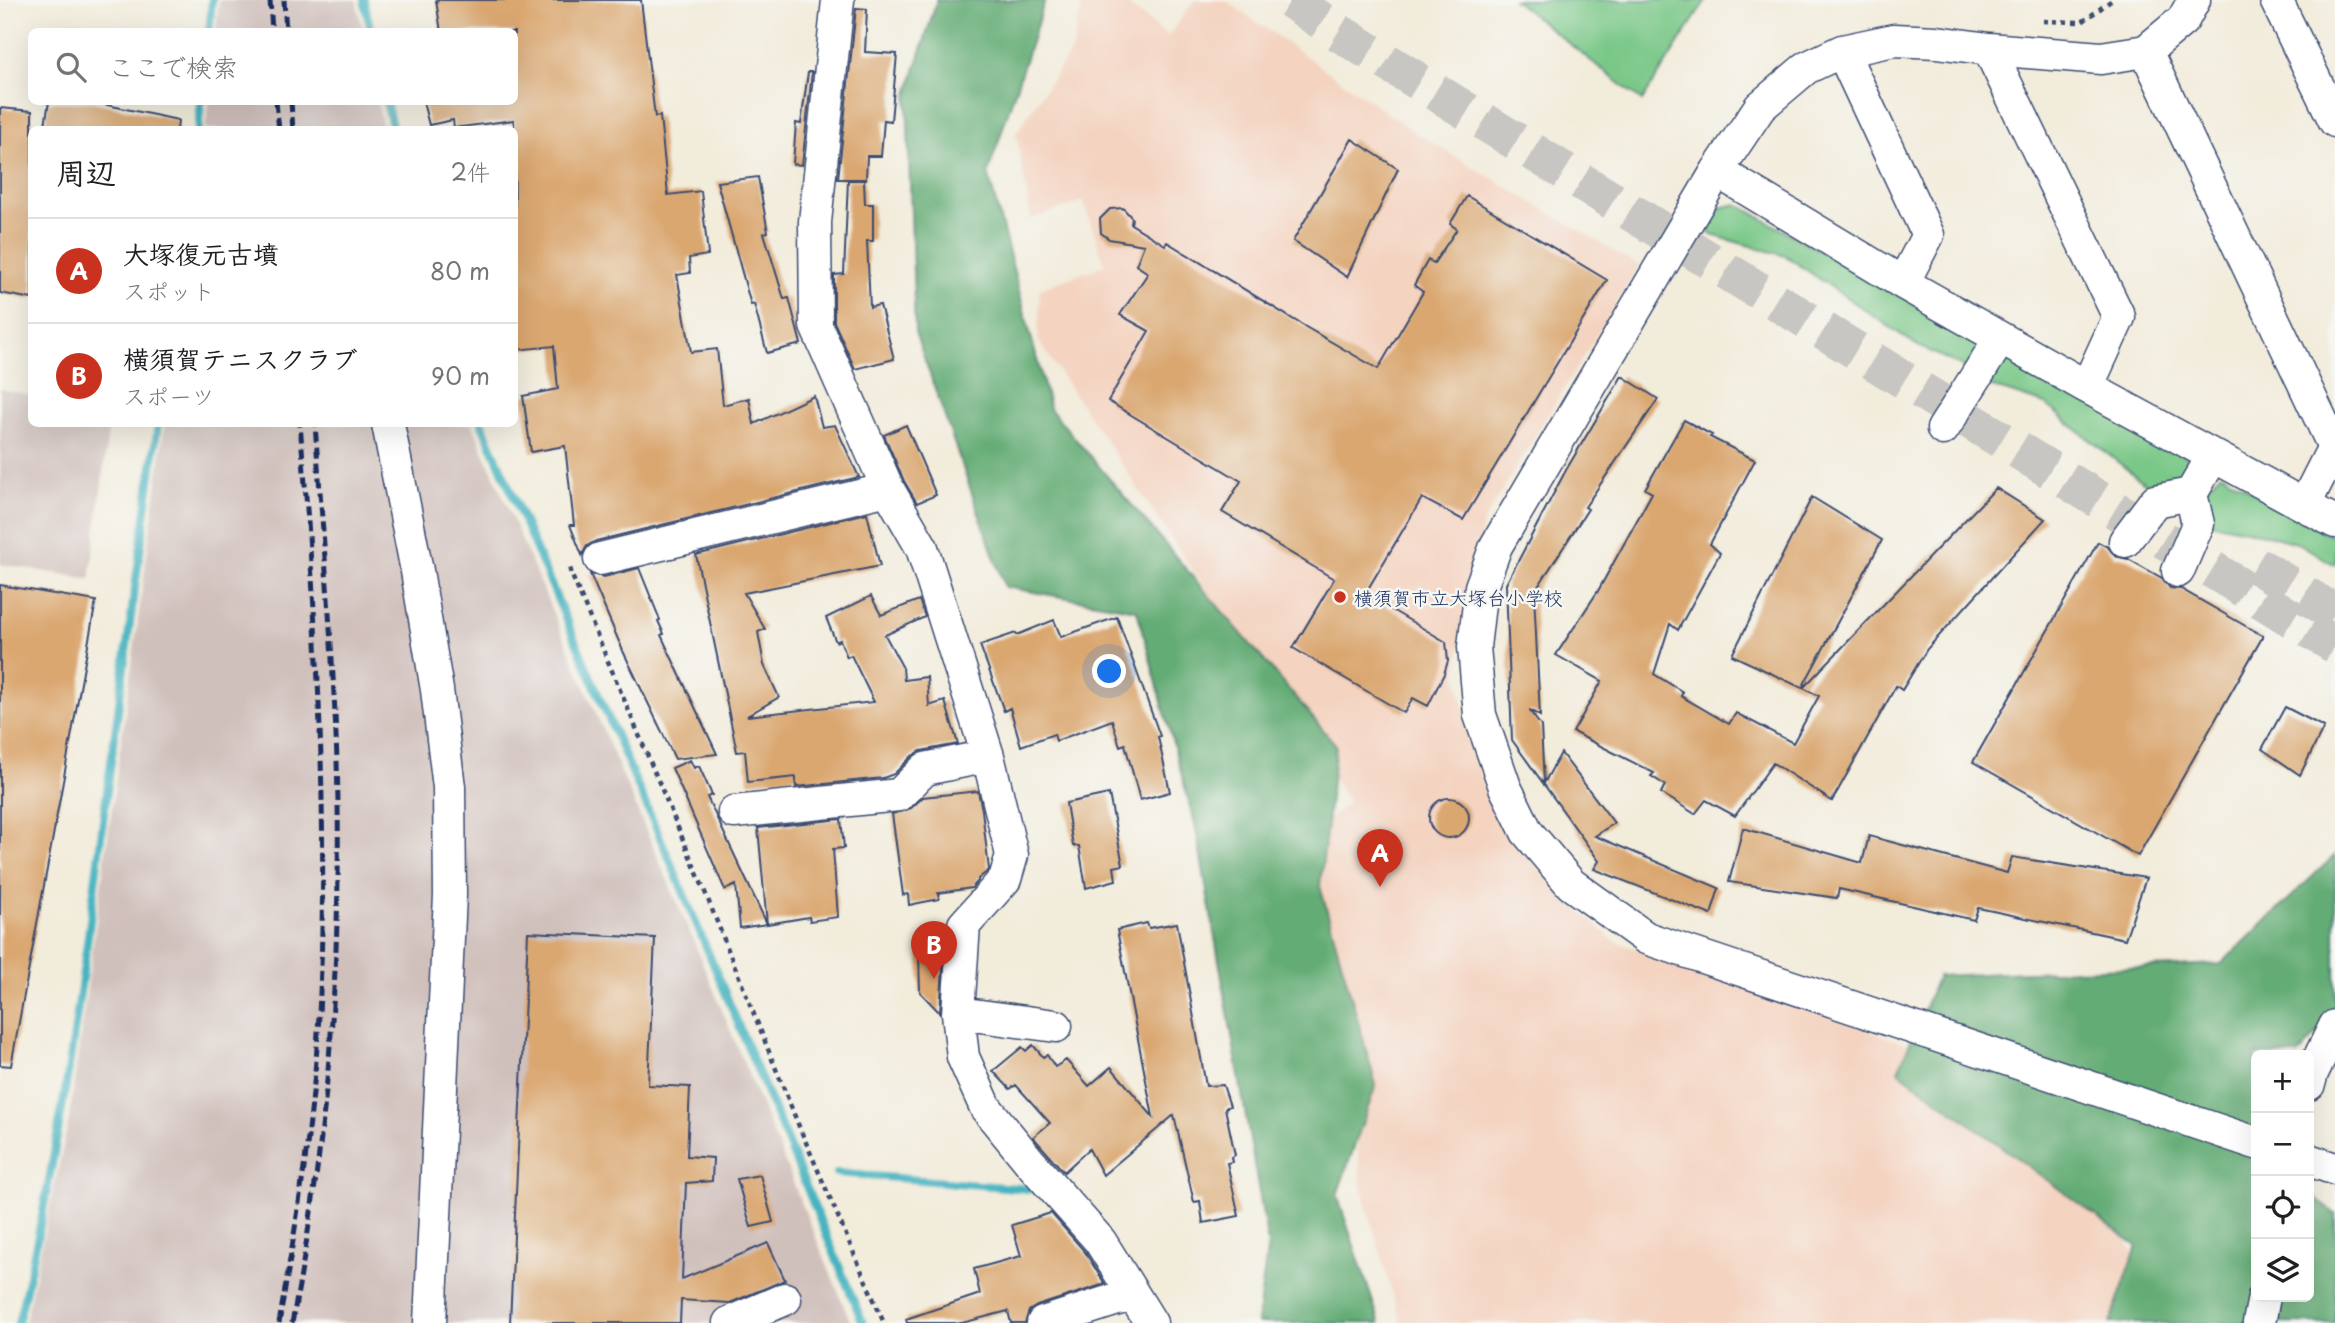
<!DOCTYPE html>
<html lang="ja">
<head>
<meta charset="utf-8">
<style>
  body { margin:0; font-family:"Playpen Sans","Klee One",sans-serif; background:#f6f6f6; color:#202124 }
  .controls { position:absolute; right:21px; bottom:21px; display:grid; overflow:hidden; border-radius:10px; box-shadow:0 7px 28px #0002 }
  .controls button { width:63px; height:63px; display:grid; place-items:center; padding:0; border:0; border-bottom:2px solid #e0e0e0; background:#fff; color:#202124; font:35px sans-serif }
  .you { position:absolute; left:1110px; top:672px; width:24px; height:24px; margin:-18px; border:5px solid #fff; border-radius:50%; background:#1a73e8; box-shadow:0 0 0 10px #1a73e833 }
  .badge { display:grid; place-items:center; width:46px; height:46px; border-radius:50%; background:#c8321e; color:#fff; font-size:23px; font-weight:700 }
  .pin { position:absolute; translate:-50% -58px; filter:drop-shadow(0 2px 4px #0008) }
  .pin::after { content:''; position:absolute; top:37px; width:24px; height:21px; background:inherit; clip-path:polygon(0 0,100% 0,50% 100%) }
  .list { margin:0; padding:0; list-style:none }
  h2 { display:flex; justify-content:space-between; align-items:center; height:91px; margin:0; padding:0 28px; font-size:30px }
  h2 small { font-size:23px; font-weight:400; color:#757577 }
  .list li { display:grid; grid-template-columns:46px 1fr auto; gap:21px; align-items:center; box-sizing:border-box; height:105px; padding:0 28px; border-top:2px solid #e0e0e0 }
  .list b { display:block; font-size:26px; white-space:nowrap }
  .list p { margin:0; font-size:23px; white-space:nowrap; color:#757577 }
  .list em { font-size:23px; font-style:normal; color:#757577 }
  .icon { flex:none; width:38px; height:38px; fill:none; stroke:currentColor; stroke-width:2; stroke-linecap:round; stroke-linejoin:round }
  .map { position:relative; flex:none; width:2335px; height:1323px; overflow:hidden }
  .search { position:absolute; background:#fff; box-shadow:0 7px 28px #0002; left:28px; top:28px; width:490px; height:77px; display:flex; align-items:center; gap:18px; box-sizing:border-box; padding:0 24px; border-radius:10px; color:#757577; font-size:26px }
  .panel { position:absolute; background:#fff; box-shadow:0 7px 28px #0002; left:28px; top:126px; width:490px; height:301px; border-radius:10px }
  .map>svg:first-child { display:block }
</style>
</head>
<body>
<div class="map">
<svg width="2335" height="1323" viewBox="0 0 2335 1323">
  <rect width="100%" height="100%" fill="#f6f6f2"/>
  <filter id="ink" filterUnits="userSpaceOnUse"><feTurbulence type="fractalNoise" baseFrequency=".0143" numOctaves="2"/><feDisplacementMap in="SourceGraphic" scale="14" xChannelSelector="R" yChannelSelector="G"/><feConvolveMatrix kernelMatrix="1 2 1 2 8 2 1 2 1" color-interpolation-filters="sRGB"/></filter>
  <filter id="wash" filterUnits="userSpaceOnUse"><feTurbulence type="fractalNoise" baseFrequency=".00686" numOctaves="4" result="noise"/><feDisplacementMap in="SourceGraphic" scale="28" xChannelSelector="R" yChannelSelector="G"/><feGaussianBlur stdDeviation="1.57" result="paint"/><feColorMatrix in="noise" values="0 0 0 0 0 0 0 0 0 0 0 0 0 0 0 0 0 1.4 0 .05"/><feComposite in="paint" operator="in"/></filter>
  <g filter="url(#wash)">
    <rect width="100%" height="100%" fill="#f2ecdb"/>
    <path fill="#f4d3c0" d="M 1083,0 L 1122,0 L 1168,36 L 1195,0 L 1225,0 L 1416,133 L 1639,266 L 1483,522 L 1456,672 L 1486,797 L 1552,886 L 1614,941 L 2134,1124 L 2103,1191 L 2146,1281 L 2130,1323 L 1401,1323 L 1361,1187 L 1348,1040 L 1276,867 L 1349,802 L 1038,340 L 1040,289 L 1105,265 L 1083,201 L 1031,219 L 1016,133 L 1072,50 Z"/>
    <path fill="#d0c0bc" d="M 219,0 L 356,0 L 363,31 L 216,31 Z
      M 209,102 L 377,102 L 383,129 L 205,129 Z
      M 0,389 L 31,395 L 32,424 L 109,424 L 90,579 L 0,564 Z
      M 165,424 L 472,424 L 694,942 L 851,1323 L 25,1323 L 69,1119 Z"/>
    <path fill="#7ac888" stroke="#4a7c73" stroke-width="2" d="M 1514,0 L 1706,0 L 1642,101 Z
      M 1737,204 L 1975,339 L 1982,350 L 1970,370 L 1916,345 L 1786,256 L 1711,235 L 1705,227 L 1715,209 Z
      M 2009,356 L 2189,458 L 2193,466 L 2185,480 L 2173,480 L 2152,489 L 2045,404 L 1983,384 Z
      M 2221,473 L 2335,538 L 2335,565 L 2300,544 L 2256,532 L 2211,523 L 2203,492 Z"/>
    <path fill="#63ac74" stroke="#3f6e69" stroke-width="2" d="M 937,0 L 1045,0 L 988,173 L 1050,409 L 1336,745 L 1320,886 L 1376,1085 L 1337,1195 L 1380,1323 L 1257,1323 L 1268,1244 L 1196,828 L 1137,610 L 1005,587 L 915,332 L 907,97 Z
      M 2335,855 L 2335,1014 L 2298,1055 L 2256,1055 L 2256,1297 L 2309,1297 L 2309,1193 L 2335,1214 L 2335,1323 L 2110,1323 L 2137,1246 L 1898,1071 L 1938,976 L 2221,964 Z"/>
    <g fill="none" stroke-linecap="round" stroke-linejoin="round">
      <path stroke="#46b4c1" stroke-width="8" d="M 364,0 L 371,32
        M 209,32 L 212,0
        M 386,102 L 393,130
        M 198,130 L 201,102
        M 482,424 L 671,863 L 863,1323
        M 837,1173 L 1041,1190
        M 18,1323 C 60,1153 83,980 105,806 C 122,679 140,551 158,424"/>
    </g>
    <g id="blocks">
      <path fill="#daa771" d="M 436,0 L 641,0 L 655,117 L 660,116 L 668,195 L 701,191 L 708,255 L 689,258 L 690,273 L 677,275 L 691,352 L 717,349 L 723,405 L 749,398 L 754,424 L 814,396 L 822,427 L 835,425 L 859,477 L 596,541 L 587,546 L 582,555 L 570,525 L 574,525 L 565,446 L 531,452 L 523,396 L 558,389 L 554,346 L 516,350 L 514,120 L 454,128 L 453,120 L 429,125 L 423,102 L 514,102 L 514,32 L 441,32 Z
        M 856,8 L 867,9 L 865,52 L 897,54 L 891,121 L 884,120 L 881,156 L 867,156 L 866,179 L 838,179 Z
        M 808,72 L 812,72 L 802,165 L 793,164 L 796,123 L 801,124 Z
        M 49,102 L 93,102 L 178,120 L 177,130 L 44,130 Z
        M 0,108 L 32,111 L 32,299 L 0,293 Z
        M 1352,139 L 1398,169 L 1347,277 L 1293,241 Z
        M 758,177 L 768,232 L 764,233 L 784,299 L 789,298 L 801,344 L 767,353 L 754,304 L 751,305 L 717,182 Z
        M 848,180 L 864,180 L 865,204 L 873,204 L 873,241 L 867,241 L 870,307 L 880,305 L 894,359 L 855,369 L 834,322 L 834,275 L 844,274 Z
        M 1467,196 L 1607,280 L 1463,520 L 1422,498 L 1365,594 L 1446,642 L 1448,661 L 1444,674 L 1428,706 L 1413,698 L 1404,713 L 1293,648 L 1334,579 L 1222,512 L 1241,481 L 1108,401 L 1149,331 L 1120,315 L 1148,273 L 1136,265 L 1144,245 L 1109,239 L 1101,233 L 1100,219 L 1110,209 L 1123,208 L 1132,218 L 1131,224 L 1165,245 L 1167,242 L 1304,326 L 1378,369 L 1423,292 L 1414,285 L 1428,260 L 1434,263 L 1457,229 L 1450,224 Z
        M 1622,376 L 1658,399 L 1585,507 L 1588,509 L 1534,593 L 1540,716 L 1529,710 L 1541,726 L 1544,783 L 1561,753 L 1614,823 L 1595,836 L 1719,888 L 1711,915 L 1594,869 L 1599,861 L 1512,740 L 1506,584 L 1566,470 Z
        M 1684,420 L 1712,435 L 1710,437 L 1755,460 L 1710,544 L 1720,553 L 1678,630 L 1670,624 L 1654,674 L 1683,692 L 1681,696 L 1729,724 L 1736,713 L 1793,743 L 1819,696 L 1803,688 L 1996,488 L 2045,519 L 1927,649 L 1902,690 L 1896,686 L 1832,801 L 1773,763 L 1735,816 L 1706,800 L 1695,814 L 1661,793 L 1665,785 L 1651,776 L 1654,773 L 1573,732 L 1602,681 L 1556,655 L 1598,591 L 1652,493 L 1645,489 Z
        M 906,425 L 936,495 L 917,503 L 904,481 L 884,435 Z
        M 1812,497 L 1882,540 L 1802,688 L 1732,655 Z
        M 867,513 L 880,566 L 744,593 L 765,629 L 758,632 L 764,665 L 779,697 L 747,716 L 874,702 L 851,655 L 847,657 L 840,640 L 836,642 L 826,618 L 871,596 L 881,615 L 919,600 L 925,617 L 885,635 L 903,668 L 904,680 L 927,677 L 929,706 L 945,701 L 958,744 L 921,751 L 912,756 L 894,774 L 883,778 L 796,787 L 796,777 L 748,782 L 745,751 L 737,752 L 696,555 Z
        M 2098,542 L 2108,547 L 2115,556 L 2128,559 L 2162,578 L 2170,588 L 2181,589 L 2263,636 L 2138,856 L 1973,762 Z
        M 639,568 L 660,620 L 658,621 L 664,634 L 661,635 L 717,754 L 675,759 L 623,651 L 590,574 L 604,577 Z
        M 0,585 L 96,601 L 11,1066 L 0,1065 Z
        M 1117,617 L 1160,736 L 1158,737 L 1170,792 L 1140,800 L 1125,744 L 1120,746 L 1112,720 L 1056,741 L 1054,734 L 1021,746 L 1010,708 L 1004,711 L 980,645 L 1016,633 L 1017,635 L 1054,620 L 1061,637 Z
        M 2285,707 L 2324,727 L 2300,775 L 2262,749 Z
        M 690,760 L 694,768 L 699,766 L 712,795 L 707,797 L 767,924 L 740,928 L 736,885 L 725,890 L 672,768 Z
        M 978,791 L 982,810 L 989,870 L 978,879 L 978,881 L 972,888 L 938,893 L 939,899 L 909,905 L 908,894 L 903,895 L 892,814 L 911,808 L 923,797 Z
        M 1109,794 L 1123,865 L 1114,867 L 1116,880 L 1086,888 L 1079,846 L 1073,846 L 1066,803 Z
        M1429 818a20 20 0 1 1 40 0a20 20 0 1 1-40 0Z
        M 841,819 L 844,848 L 833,849 L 838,917 L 810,921 L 809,917 L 767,924 L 758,828 Z
        M 1743,828 L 1862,863 L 1869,836 L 2007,873 L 2012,857 L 2146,878 L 2125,939 L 1978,908 L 1974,920 L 1839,889 L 1837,898 L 1729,882 Z
        M 1147,923 L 1149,928 L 1177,923 L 1206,1086 L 1223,1085 L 1230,1106 L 1225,1108 L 1235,1155 L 1231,1157 L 1232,1162 L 1227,1163 L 1239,1216 L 1203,1223 L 1200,1201 L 1194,1202 L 1174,1115 L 1103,1175 L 1089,1149 L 1064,1172 L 1033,1137 L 1050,1123 L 1016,1085 L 1010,1089 L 993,1071 L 1022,1047 L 1026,1051 L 1033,1045 L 1043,1057 L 1047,1055 L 1055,1067 L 1066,1060 L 1089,1086 L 1111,1067 L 1153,1117 L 1117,930 Z
        M 528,932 L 655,938 L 648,1085 L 690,1087 L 687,1156 L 713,1158 L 712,1181 L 686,1183 L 682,1279 L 768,1243 L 785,1280 L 730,1303 L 681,1300 L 680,1323 L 510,1323 Z
        M 944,953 L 940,1012 L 940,1013 L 920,992 L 919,954 Z
        M 760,1175 L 773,1222 L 751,1227 L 737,1179 Z
        M 1051,1213 L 1085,1252 L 1105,1284 L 1037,1306 L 1029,1311 L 1025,1323 L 1011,1323 L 1008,1311 L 962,1323 L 907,1323 L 906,1319 L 980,1294 L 974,1269 L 1021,1256 L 1012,1225 Z"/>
    </g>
  </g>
  <g filter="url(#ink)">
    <use href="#blocks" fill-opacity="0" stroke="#3b4b71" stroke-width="2"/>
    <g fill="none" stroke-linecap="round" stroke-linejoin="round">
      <path stroke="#c7c6c2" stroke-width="38" stroke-dasharray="38 19" stroke-linecap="butt" d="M 1291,0 L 1338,32 L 2335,645
        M 2256,565 L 2335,613"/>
      <g stroke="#3b4b71" stroke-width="35">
        <path id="minor" d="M 838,0 L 815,222 L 816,326 L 888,489 L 922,548 L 988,756 L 1012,855 L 1005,879 L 964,925 L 958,1013 L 963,1057 L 986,1108 L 1030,1162 L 1100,1241 L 1151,1323
          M 2194,0 L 2183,20 L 2146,51 L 2101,58 L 1989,49 L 1937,42 L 1894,40 L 1842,51 L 1806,68 L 1760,107 L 1717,171 L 1496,546 L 1481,587 L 1474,647 L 1480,715 L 1505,787 L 1527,832 L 1571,884 L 1646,938 L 2256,1143
          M 2276,0 L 2335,121
          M 1989,49 L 2119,317 L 2087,387 L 2335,522
          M 1842,51 L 1928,235 L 1903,283 L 2087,387
          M 2146,51 L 2334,447 L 2305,504
          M 1717,171 L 1903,283
          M 388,424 L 417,571 L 437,690 L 449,787 L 450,895 L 430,1323
          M 1943,429 L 2000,339
          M 2125,541 L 2155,501 L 2191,494 L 2213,456
          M 600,559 L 888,489
          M 2178,571 L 2198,524 L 2191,494
          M 734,812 L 899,795 L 925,769 L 988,756
          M 958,1013 L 1056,1026
          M 2309,1084 L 2312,1073 L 2335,1026
          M 2309,1160 L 2335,1169
          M 729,1323 L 785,1299
          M 1043,1323 L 1133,1294
          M 2259,1323 L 2264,1297"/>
      </g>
      <path stroke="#3b4b71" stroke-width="4.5" stroke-dasharray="5 5" stroke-linecap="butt" d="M 2043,21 L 2082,22 L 2112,0
        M 573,570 L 570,571 L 705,892 L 798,1124 L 884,1323"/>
      <use href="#minor" stroke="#fff" stroke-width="32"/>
      <path stroke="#1b2f5e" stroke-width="5" stroke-dasharray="10 5" stroke-linecap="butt" d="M 270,0 L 272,32
        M 284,0 L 286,32
        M 276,102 L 279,130
        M 291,102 L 293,130
        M 279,1323 C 297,1221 314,1117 319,1014 C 329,816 317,621 300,424
        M 292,1323 C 328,1138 343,949 337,761 C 333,648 323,536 315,424"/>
    </g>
  </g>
  <circle fill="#c8321e" stroke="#f6f6f2" stroke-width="2.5" cx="1340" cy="597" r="7"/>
  <g text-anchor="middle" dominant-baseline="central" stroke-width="5" stroke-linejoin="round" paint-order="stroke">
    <g font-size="19" fill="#1b2f5e" stroke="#f6f6f2" text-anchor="start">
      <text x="1354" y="597">横須賀市立大塚台小学校</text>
    </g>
  </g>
</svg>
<div class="controls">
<button>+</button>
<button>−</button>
<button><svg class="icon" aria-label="locate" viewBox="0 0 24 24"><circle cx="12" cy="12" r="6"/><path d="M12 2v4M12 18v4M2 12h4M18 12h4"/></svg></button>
<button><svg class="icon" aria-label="layers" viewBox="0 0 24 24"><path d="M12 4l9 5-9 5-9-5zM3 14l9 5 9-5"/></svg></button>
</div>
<div class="you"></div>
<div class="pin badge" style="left:1380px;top:887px">A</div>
<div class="pin badge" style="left:934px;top:979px">B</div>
<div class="search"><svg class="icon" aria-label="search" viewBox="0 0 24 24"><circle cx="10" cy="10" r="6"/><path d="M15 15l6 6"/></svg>ここで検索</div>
<section class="panel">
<h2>周辺<small>2件</small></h2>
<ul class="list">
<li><span class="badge">A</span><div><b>大塚復元古墳</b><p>スポット</p></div><em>80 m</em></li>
<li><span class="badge">B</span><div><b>横須賀テニスクラブ</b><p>スポーツ</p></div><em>90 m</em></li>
</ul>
</section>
</div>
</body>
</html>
